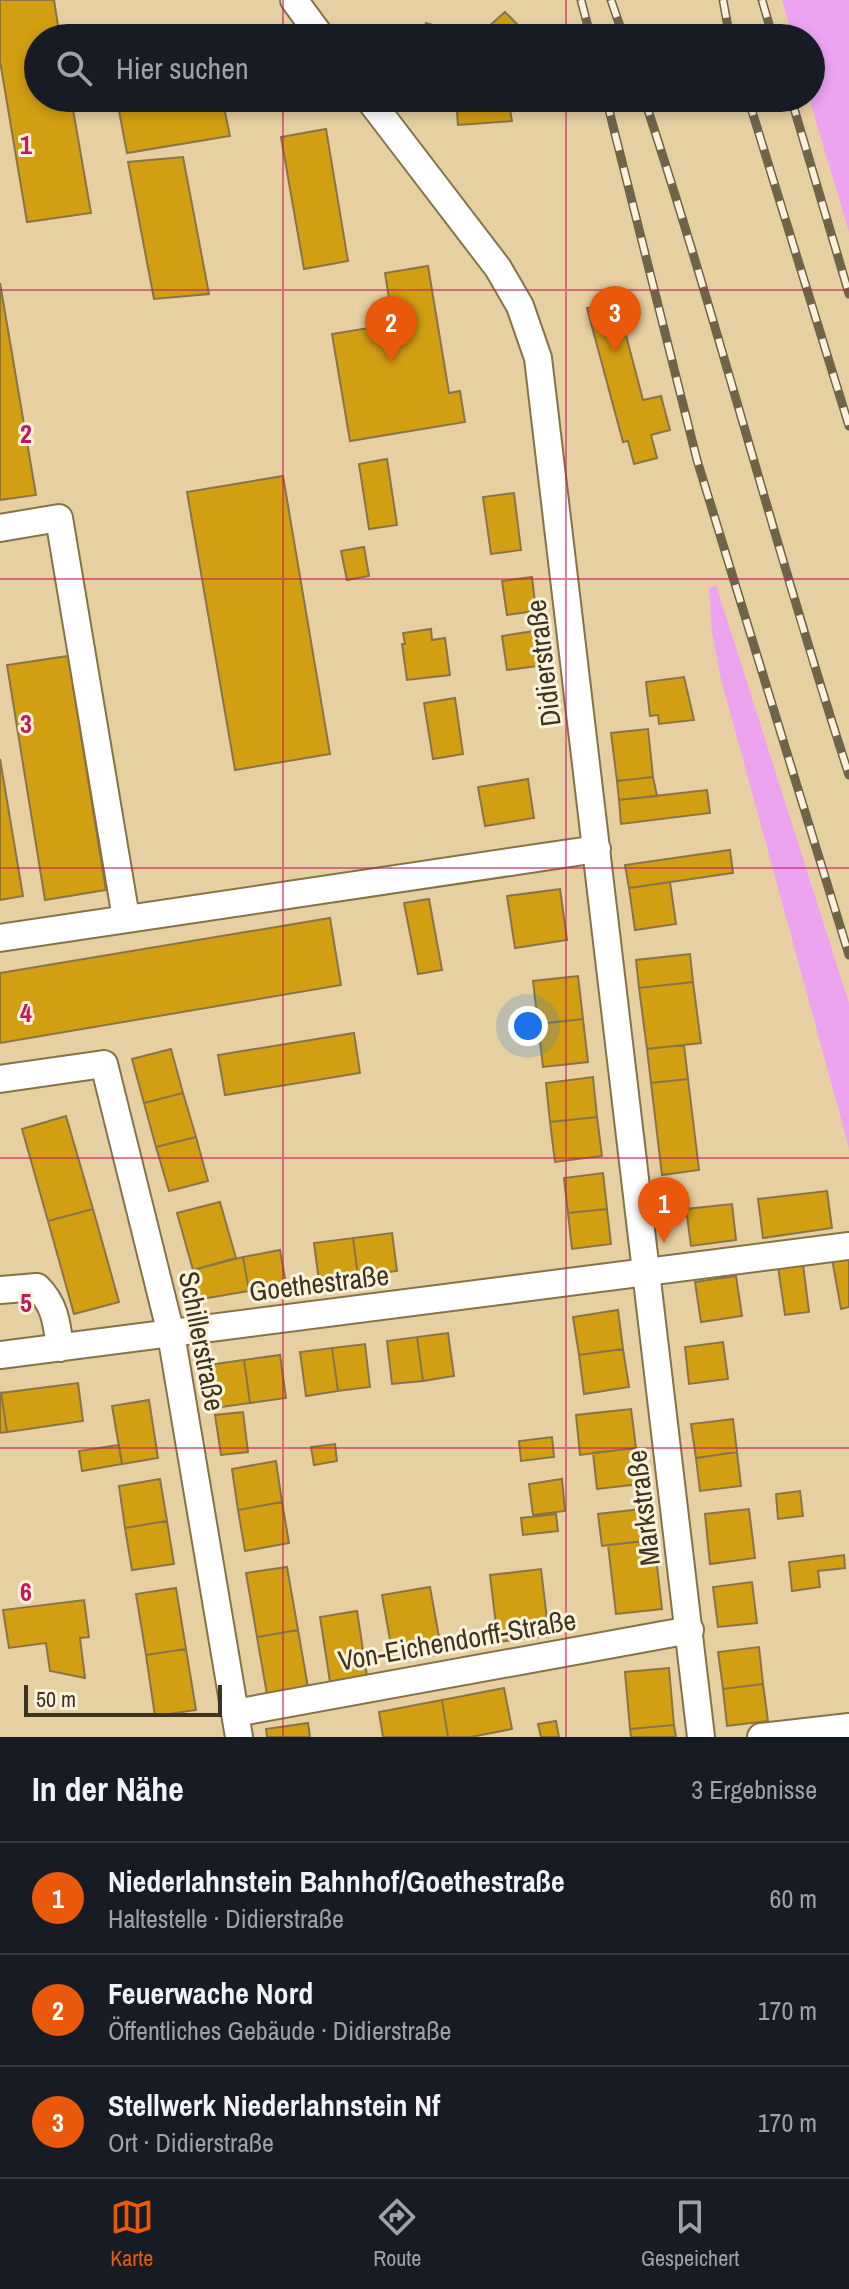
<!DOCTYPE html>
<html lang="de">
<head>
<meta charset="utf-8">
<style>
  body { margin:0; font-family:"Archivo Narrow",sans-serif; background:#20242c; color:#f1f3f6 }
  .scale { position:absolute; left:24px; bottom:20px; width:198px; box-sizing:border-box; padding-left:8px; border:4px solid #3c3321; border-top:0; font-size:22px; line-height:28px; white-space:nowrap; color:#3c3321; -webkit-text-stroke:6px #fdf2db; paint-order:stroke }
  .you { position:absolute; left:528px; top:1026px; width:28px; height:28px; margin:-20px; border:6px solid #fff; border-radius:50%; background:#1a73e8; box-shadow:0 0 0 12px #1a73e833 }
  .badge { display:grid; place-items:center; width:52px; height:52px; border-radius:50%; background:#ea580c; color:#fff; font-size:26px; font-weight:700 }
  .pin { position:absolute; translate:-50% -66px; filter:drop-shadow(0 2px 4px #0008) }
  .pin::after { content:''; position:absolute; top:42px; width:28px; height:24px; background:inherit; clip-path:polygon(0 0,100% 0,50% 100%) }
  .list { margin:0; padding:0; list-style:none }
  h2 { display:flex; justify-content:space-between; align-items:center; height:104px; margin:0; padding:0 32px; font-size:34px }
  h2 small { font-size:26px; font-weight:400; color:#9ea1a6 }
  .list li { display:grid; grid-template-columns:52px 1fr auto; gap:24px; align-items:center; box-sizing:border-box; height:112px; padding:0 32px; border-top:2px solid #363941 }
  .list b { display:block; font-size:30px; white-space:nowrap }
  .list p { margin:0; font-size:26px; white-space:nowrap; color:#9ea1a6 }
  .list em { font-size:26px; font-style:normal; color:#9ea1a6 }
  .icon { flex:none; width:44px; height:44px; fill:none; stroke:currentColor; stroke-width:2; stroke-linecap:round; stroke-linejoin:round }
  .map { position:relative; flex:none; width:849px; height:1737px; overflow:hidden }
  .search { position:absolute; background:#171b24; box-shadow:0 4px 12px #0003; left:24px; right:24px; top:24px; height:88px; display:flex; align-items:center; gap:20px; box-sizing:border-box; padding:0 28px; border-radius:44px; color:#9ea1a6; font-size:30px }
  .sheet { height:440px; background:#171b24 }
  nav { display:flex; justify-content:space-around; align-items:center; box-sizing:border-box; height:112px; border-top:2px solid #363941; background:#171b24; font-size:22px; color:#9ea1a6 }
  nav a { display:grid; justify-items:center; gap:4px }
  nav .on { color:#ea580c }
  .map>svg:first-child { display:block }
</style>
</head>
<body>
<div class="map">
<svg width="849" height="1737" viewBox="0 0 849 1737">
  <rect width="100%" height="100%" fill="#e6d0a2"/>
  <path fill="#eca4f0" d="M 782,0 L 849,0 L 849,232 L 809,98 L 811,38 L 793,38 Z
    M 716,585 L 849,1003 L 849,1148 L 721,679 L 712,633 L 709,588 Z"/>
  <path fill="#d29f13" stroke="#897449" stroke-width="2" d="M 0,0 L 54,0 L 60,38 L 38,38 L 38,98 L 71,98 L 91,213 L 27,222 L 0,61 Z
    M 505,12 L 531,38 L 421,38 L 426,23 L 476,38 Z
    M 200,98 L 222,98 L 230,136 L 127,153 L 119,111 Z
    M 456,98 L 508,98 L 512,121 L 458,125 Z
    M 326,129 L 348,261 L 304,269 L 281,137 Z
    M 183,157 L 209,294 L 154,299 L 128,162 Z
    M 428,266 L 449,393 L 460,391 L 465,422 L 350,441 L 332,334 L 393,324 L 385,273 Z
    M 0,283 L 36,495 L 0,500 Z
    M 617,301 L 643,400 L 661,396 L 670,430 L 651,435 L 657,458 L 634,464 L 628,441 L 623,442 L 587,308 Z
    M 387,459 L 397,525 L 369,529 L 359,464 Z
    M 283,476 L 330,754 L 235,770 L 187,492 Z
    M 514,493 L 521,550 L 491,554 L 483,497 Z
    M 364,547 L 369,576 L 347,580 L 341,551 Z
    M 532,577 L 536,611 L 507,615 L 502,581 Z
    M 431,629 L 432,640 L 445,638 L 450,675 L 407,680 L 402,644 L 405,644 L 403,633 Z
    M 534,631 L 538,666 L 507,670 L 502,636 Z
    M 68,656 L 106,890 L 45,900 L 7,665 Z
    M 684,677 L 694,720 L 659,724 L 658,715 L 650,716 L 646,682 Z
    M 455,698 L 463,754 L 433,759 L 424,703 Z
    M 648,729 L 653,777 L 617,781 L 611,733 Z
    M 0,759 L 23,896 L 0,900 Z
    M 653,777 L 657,796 L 619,800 L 617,781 Z
    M 528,779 L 534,818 L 485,826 L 478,787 Z
    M 707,790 L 710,813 L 621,824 L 619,800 Z
    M 730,850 L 733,873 L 629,888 L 625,865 Z
    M 670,882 L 676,924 L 635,930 L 629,888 Z
    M 560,889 L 567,940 L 515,948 L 507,896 Z
    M 429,899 L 442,970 L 418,974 L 404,903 Z
    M 330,918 L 341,985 L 0,1043 L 0,973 Z
    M 690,954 L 693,982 L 639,988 L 636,960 Z
    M 578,976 L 583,1019 L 538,1024 L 533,981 Z
    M 693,982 L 701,1043 L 647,1049 L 639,988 Z
    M 583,1019 L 588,1062 L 543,1067 L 538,1024 Z
    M 354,1033 L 360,1073 L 225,1095 L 218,1055 Z
    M 684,1045 L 688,1079 L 651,1083 L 647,1049 Z
    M 171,1049 L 183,1093 L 144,1103 L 132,1059 Z
    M 593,1077 L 597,1117 L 550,1122 L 546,1083 Z
    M 688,1079 L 699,1170 L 662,1175 L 651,1083 Z
    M 183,1093 L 196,1137 L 156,1147 L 144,1103 Z
    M 66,1116 L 93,1209 L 48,1221 L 22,1129 Z
    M 597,1117 L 602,1156 L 555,1162 L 550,1122 Z
    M 196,1137 L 208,1181 L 169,1191 L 156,1147 Z
    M 603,1173 L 607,1209 L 568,1213 L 564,1178 Z
    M 827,1191 L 832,1228 L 763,1238 L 758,1199 Z
    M 220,1202 L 236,1258 L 193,1270 L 177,1213 Z
    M 732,1204 L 736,1240 L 691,1246 L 686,1209 Z
    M 93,1209 L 119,1302 L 74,1314 L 48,1221 Z
    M 607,1209 L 611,1244 L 572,1249 L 568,1213 Z
    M 392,1233 L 397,1271 L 358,1276 L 353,1238 Z
    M 353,1238 L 358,1276 L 319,1281 L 314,1243 Z
    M 280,1250 L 286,1284 L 249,1291 L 243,1257 Z
    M 849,1256 L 849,1307 L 841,1309 L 832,1259 Z
    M 243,1257 L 249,1291 L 201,1299 L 193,1270 Z
    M 803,1264 L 809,1312 L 785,1315 L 778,1267 Z
    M 736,1276 L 742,1316 L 701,1322 L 695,1282 Z
    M 618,1310 L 623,1349 L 579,1355 L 573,1317 Z
    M 448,1333 L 454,1376 L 423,1381 L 417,1337 Z
    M 417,1337 L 423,1381 L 392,1384 L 387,1341 Z
    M 723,1342 L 728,1379 L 689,1384 L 685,1347 Z
    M 365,1344 L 370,1387 L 338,1391 L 332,1348 Z
    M 332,1348 L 338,1391 L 306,1396 L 300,1352 Z
    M 623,1349 L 629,1387 L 584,1394 L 579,1355 Z
    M 280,1355 L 286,1398 L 250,1403 L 244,1360 Z
    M 244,1360 L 250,1403 L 214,1408 L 208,1365 Z
    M 78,1383 L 83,1421 L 7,1432 L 1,1393 Z
    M 1,1393 L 7,1432 L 0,1433 L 0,1394 Z
    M 149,1400 L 158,1458 L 122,1464 L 112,1406 Z
    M 631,1409 L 636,1448 L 580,1455 L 576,1415 Z
    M 243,1412 L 248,1452 L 221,1455 L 215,1415 Z
    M 733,1419 L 737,1452 L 696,1458 L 691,1424 Z
    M 552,1437 L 554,1457 L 521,1461 L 519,1441 Z
    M 335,1444 L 337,1461 L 314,1465 L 311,1447 Z
    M 119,1445 L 122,1464 L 82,1471 L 79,1451 Z
    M 636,1448 L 640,1484 L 597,1489 L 593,1453 Z
    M 737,1452 L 741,1486 L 700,1491 L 696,1458 Z
    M 276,1461 L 282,1502 L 238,1510 L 232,1469 Z
    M 160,1479 L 167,1521 L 125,1528 L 119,1486 Z
    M 562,1479 L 565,1511 L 533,1515 L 529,1484 Z
    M 800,1491 L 803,1516 L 778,1519 L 776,1494 Z
    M 282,1502 L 289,1543 L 245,1551 L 238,1510 Z
    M 650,1508 L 654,1540 L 602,1546 L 598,1514 Z
    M 749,1509 L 755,1558 L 710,1564 L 705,1514 Z
    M 556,1514 L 558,1531 L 523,1535 L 521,1518 Z
    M 167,1521 L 174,1564 L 132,1570 L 125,1528 Z
    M 654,1540 L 662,1609 L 616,1614 L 608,1545 Z
    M 844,1555 L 845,1568 L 818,1571 L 820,1587 L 792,1591 L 789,1562 Z
    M 287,1567 L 298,1630 L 257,1637 L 246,1573 Z
    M 541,1569 L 549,1636 L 498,1642 L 490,1575 Z
    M 752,1582 L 757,1623 L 718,1627 L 713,1587 Z
    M 430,1587 L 442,1654 L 394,1662 L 382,1595 Z
    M 176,1588 L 186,1649 L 146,1655 L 136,1594 Z
    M 84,1600 L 89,1637 L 80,1638 L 85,1678 L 50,1671 L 46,1643 L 9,1648 L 3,1610 Z
    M 357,1611 L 367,1676 L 330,1682 L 320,1617 Z
    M 298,1630 L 309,1693 L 268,1700 L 257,1637 Z
    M 759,1647 L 763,1684 L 723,1689 L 718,1652 Z
    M 186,1649 L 196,1710 L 155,1716 L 146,1655 Z
    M 669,1668 L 674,1725 L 630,1729 L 625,1672 Z
    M 763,1684 L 768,1721 L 727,1726 L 723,1689 Z
    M 504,1688 L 512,1729 L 471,1737 L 448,1737 L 442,1700 Z
    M 442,1700 L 448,1737 L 383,1737 L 379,1712 Z
    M 556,1721 L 559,1737 L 541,1737 L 538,1724 Z
    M 308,1723 L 310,1737 L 267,1737 L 266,1729 Z
    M 674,1725 L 676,1737 L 631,1737 L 630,1729 Z"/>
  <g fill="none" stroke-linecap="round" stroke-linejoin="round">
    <g stroke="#867247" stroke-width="30">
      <path id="minor" d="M 294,0 L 322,38
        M 368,98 L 498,268 L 520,306 L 538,358 L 701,1737
        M 0,528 L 59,518 L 126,918
        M 0,938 L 597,849
        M 0,1079 L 104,1064 L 171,1334 L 239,1737
        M 0,1290 L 37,1287 C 55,1304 57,1324 60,1348
        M 0,1355 L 849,1246
        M 235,1713 L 690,1630
        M 761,1737 L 849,1727"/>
    </g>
    <use href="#minor" stroke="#fff" stroke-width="26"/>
    <g stroke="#706348" stroke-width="9">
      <path id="rail" d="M 581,0 L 591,38
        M 611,0 L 624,38
        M 723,0 L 730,38
        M 762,0 L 773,38
        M 606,98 L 697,460 L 849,955
        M 644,98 C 718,322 776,551 849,775
        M 748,98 L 849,426
        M 791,98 L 849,294"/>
    </g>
    <use href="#rail" stroke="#fdf2db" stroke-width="6" stroke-dasharray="18" stroke-linecap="butt"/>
  </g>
  <path fill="none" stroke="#c2185b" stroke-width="2" stroke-opacity="0.55" d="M 283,0 L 283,38M 566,0 L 566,38M 283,98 L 283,1737M 566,98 L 566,1737M 0,290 L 849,290M 0,579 L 849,579M 0,868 L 849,868M 0,1158 L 849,1158M 0,1448 L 849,1448"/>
  <g text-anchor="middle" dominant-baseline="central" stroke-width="6" stroke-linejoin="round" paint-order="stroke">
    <g font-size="28" fill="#3c3321" stroke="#fdf2db">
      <text transform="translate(543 663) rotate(-97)">Didierstraße</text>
      <text transform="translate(319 1283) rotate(-7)">Goethestraße</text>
      <text transform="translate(202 1341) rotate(79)">Schillerstraße</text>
      <text transform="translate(643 1508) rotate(-97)">Markstraße</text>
      <text transform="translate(457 1640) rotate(-10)">Von-Eichendorff-Straße</text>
    </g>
  </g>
  <g font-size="26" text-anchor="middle" font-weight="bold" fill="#c2185b" stroke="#fdf2db" stroke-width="6" stroke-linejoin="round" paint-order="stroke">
    <text x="26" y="154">1</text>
    <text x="26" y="443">2</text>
    <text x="26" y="733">3</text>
    <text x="26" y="1022">4</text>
    <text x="26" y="1312">5</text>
    <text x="26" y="1601">6</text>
  </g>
</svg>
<div class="scale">50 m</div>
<div class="you"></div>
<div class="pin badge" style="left:664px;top:1243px">1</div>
<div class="pin badge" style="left:391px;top:362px">2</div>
<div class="pin badge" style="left:615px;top:352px">3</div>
<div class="search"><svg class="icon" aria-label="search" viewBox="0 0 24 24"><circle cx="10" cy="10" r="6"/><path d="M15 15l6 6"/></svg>Hier suchen</div>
</div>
<section class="sheet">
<h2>In der Nähe<small>3 Ergebnisse</small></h2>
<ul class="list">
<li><span class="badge">1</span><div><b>Niederlahnstein Bahnhof/Goethestraße</b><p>Haltestelle · Didierstraße</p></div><em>60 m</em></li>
<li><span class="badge">2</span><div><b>Feuerwache Nord</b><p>Öffentliches Gebäude · Didierstraße</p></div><em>170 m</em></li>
<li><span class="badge">3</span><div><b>Stellwerk Niederlahnstein Nf</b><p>Ort · Didierstraße</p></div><em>170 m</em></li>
</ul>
</section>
<nav>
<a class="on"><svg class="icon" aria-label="map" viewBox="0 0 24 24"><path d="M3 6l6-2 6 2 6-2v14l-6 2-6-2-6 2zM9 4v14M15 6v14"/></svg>Karte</a>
<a><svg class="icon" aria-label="directions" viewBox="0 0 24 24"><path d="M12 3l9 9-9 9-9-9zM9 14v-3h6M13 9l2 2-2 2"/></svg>Route</a>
<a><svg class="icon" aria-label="saved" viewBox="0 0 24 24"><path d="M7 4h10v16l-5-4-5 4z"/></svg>Gespeichert</a>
</nav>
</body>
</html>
